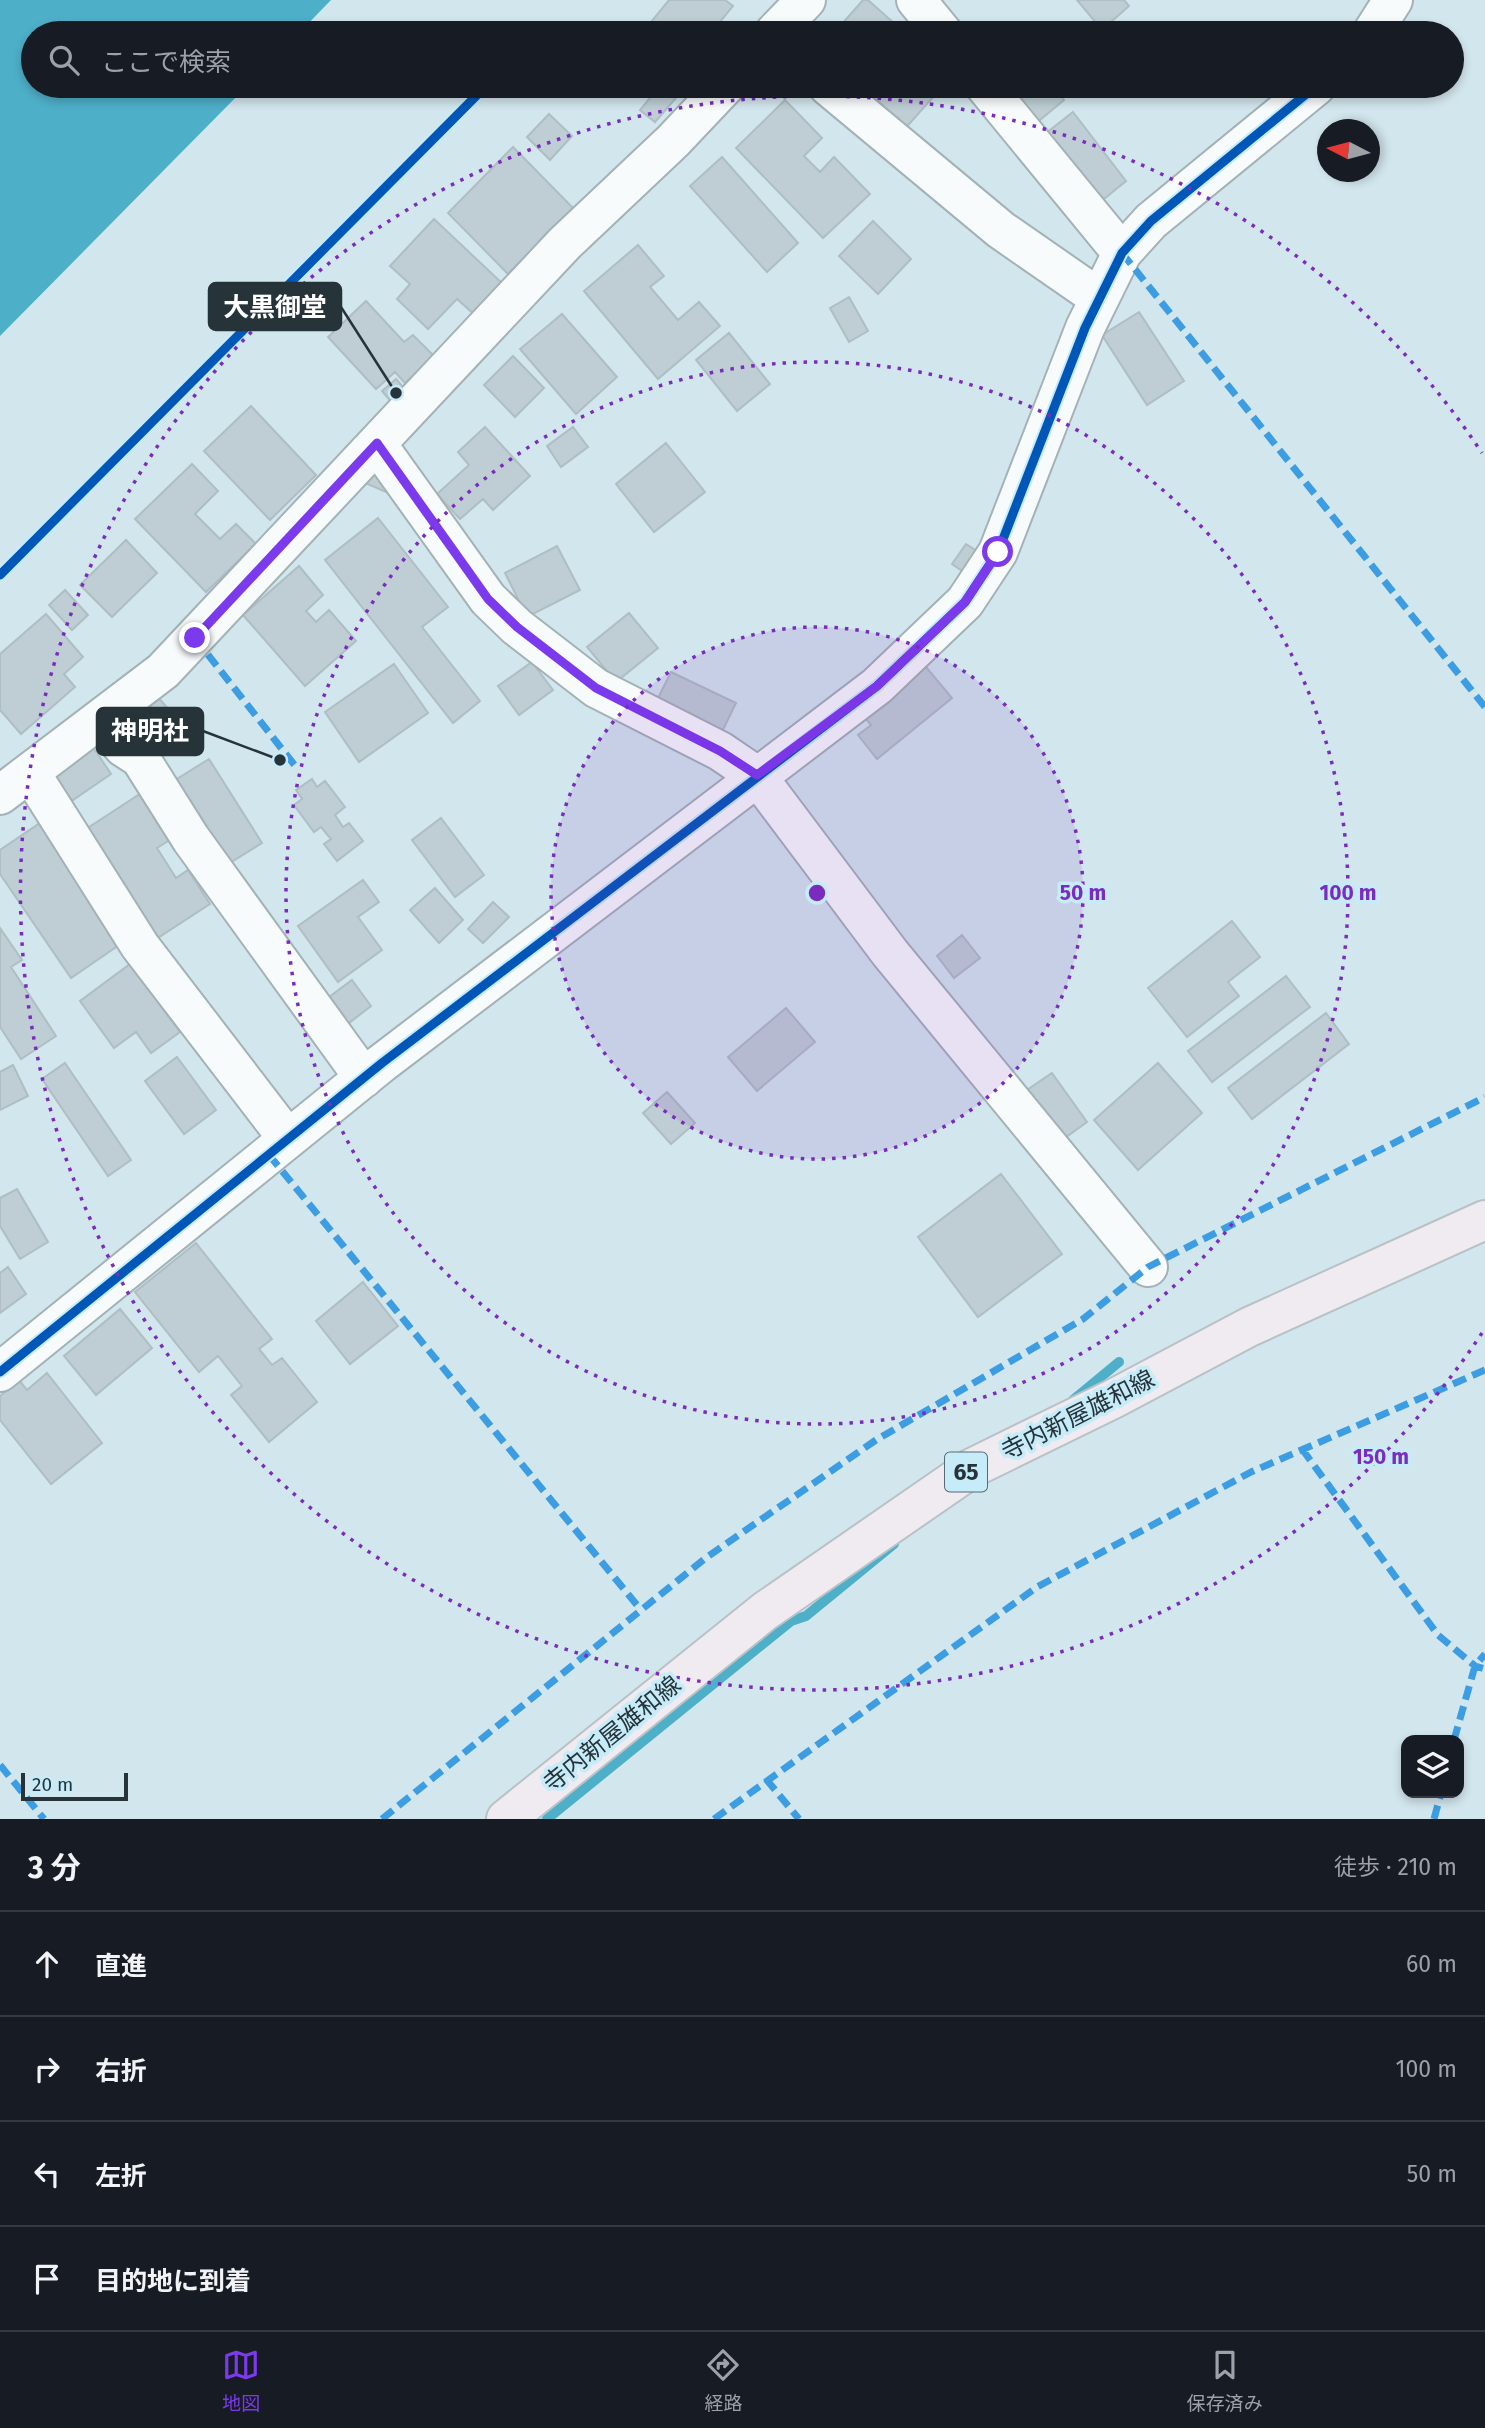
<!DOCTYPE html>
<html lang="ja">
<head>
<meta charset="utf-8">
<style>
  body { margin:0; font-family:"Fira Sans","Noto Sans JP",sans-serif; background:#20242c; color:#f1f3f6 }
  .controls { position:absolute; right:21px; bottom:21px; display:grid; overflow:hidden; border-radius:14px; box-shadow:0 4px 10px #0003 }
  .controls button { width:63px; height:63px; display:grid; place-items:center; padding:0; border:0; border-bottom:2px solid #363941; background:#171b24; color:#f1f3f6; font:35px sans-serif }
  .compass { position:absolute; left:1317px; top:119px; width:63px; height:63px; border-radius:50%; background:#171b24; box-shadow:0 4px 10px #0003; rotate:276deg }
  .scale { position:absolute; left:21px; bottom:18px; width:107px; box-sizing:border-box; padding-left:7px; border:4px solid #26343a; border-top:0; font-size:19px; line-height:24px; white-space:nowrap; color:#26343a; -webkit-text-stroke:5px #c6ebf9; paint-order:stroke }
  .stop { position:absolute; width:21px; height:21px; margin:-16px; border:5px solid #7c3aed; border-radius:50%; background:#fff }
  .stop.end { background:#7c3aed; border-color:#fff; box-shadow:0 2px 7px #0008 }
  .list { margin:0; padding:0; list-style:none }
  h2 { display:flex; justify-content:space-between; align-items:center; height:91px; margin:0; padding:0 28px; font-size:30px }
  h2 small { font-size:23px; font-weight:400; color:#9ea1a6 }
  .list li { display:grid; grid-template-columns:46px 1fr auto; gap:21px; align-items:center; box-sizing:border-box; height:105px; padding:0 28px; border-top:2px solid #363941 }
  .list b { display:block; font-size:26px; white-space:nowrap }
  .list em { font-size:23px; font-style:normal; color:#9ea1a6 }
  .icon { flex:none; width:38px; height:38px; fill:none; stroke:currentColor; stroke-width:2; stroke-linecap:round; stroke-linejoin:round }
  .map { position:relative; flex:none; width:1485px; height:1819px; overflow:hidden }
  .search { position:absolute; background:#171b24; box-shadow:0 4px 10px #0003; left:21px; right:21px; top:21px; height:77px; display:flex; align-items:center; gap:18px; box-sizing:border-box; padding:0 24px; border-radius:38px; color:#9ea1a6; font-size:26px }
  .sheet { height:511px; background:#171b24 }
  nav { display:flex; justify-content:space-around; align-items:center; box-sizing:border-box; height:98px; border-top:2px solid #363941; background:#171b24; font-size:19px; color:#9ea1a6 }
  nav a { display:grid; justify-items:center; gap:4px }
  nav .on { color:#7c3aed }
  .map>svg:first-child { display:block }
</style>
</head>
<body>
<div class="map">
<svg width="1485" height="1819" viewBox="0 0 1485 1819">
  <rect width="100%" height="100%" fill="#d2e6ed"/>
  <path fill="#4eafc9" d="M 0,0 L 331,0 L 299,33 L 33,33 L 33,86 L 247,86 L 0,336 Z"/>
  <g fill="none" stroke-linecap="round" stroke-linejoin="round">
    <path stroke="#4eafc9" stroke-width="10" d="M 1073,1400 L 1119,1362
      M 547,1819 L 791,1621 L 806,1616 L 894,1544"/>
  </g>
  <path fill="#beced4" stroke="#aebec3" stroke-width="2" d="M 669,0 L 725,0 L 733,6 L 711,33 L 665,33 L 651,22 Z
    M 863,0 L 868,0 L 905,33 L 850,33 L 841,25 Z
    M 1077,0 L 1124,0 L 1129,6 L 1102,30 Z
    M 645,86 L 677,86 L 682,91 L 655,122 L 640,110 L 654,93 Z
    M 850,86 L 943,86 L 902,132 Z
    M 1026,86 L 1053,86 L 1064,100 L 1029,129 L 1007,100 Z
    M 785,100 L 822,138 L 804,156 L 820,172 L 834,157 L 870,194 L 823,238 L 736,148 Z
    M 1073,112 L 1126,181 L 1094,207 L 1040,138 Z
    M 549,114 L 572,136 L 550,160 L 527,137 Z
    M 513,147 L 574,209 L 508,274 L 448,213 Z
    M 722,157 L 798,243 L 767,272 L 690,186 Z
    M 434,219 L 505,286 L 476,316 L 457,299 L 428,329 L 397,299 L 410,284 L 390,266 Z
    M 873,221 L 911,259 L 878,294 L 839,256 Z
    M 638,245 L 664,276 L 650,287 L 678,320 L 699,302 L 720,326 L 658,379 L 584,291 Z
    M 849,297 L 868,331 L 849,342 L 830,308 Z
    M 366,301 L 404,342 L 413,335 L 434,356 L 405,383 L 395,372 L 376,389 L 328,337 Z
    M 1139,312 L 1184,381 L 1147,405 L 1102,335 Z
    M 562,314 L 617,377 L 576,414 L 520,349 Z
    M 729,333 L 770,384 L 737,411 L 696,360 Z
    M 513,356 L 544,388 L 515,417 L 484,385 Z
    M 396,379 L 409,394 L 395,406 L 382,391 Z
    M 251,406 L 316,475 L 270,520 L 204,451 Z
    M 485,427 L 530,476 L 493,510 L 483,499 L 460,519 L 437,494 L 469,465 L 458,452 Z
    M 573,427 L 588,447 L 561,467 L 547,446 Z
    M 666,443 L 705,492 L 654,532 L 616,484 Z
    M 192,464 L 218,491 L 195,514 L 220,539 L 236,524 L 256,544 L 206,592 L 135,519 Z
    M 382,465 L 393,495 L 365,483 Z
    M 378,518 L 448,607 L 422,627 L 480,701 L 453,723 L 325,560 Z
    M 126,540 L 157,573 L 112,617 L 80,585 Z
    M 966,544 L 980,553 L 965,573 L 952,564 Z
    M 557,546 L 580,590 L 527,617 L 505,573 Z
    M 299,566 L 323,595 L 306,611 L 316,622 L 329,610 L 356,641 L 305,686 L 243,615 Z
    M 65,590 L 88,615 L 72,630 L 49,605 Z
    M 629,613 L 658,648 L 616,682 L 587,647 Z
    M 46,614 L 83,657 L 64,674 L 75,687 L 21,734 L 0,710 L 0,654 Z
    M 921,661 L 952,698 L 877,759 L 858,735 L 871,725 L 866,719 L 889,700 Z
    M 532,662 L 553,690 L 519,715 L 498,686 Z
    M 394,664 L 428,713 L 359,762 L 325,712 Z
    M 671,672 L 736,703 L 720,736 L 655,704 Z
    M 156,695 L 184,727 L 152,755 L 125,722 Z
    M 93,747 L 111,774 L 70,802 L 52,775 Z
    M 209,759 L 262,843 L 225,866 L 172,782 Z
    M 312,779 L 317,787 L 325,781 L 345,807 L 335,815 L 343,827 L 349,823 L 363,841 L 337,861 L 324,844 L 331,839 L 321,827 L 314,832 L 294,805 L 302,799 L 296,790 Z
    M 143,792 L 173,838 L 157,848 L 176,878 L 188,870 L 210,904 L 153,941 L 83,831 Z
    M 441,818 L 484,875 L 455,897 L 412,840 Z
    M 40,823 L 122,943 L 71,978 L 0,874 L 0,850 Z
    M 363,880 L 379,902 L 358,917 L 382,950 L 338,982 L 298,926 Z
    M 435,888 L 463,920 L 439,943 L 410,910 Z
    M 493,902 L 509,917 L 483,943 L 468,929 Z
    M 1232,921 L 1260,957 L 1228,982 L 1239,996 L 1187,1037 L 1148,988 Z
    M 0,928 L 22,960 L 11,967 L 56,1036 L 21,1059 L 0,1027 Z
    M 962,935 L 980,958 L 954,978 L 937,956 Z
    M 130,964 L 180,1032 L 151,1053 L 136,1032 L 114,1048 L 80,1001 Z
    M 1286,976 L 1310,1007 L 1212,1082 L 1188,1051 Z
    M 352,980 L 371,1006 L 340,1030 L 321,1003 Z
    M 786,1008 L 815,1042 L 757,1091 L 728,1057 Z
    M 1326,1013 L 1349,1044 L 1252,1119 L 1228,1088 Z
    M 177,1057 L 216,1110 L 184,1134 L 145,1081 Z
    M 65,1063 L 131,1160 L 108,1176 L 42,1079 Z
    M 1158,1063 L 1202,1113 L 1138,1170 L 1094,1120 Z
    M 13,1065 L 28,1096 L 0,1110 L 0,1072 Z
    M 1052,1073 L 1087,1122 L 1062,1140 L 1027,1090 Z
    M 667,1092 L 695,1123 L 671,1144 L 643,1113 Z
    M 1001,1174 L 1062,1254 L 978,1317 L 918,1237 Z
    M 17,1189 L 48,1242 L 20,1259 L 0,1226 L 0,1198 Z
    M 196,1243 L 272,1339 L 259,1349 L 272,1365 L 282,1358 L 317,1402 L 269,1442 L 231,1395 L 242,1386 L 218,1356 L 199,1372 L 135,1292 Z
    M 8,1267 L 26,1294 L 0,1313 L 0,1273 Z
    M 363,1282 L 398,1326 L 350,1364 L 316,1321 Z
    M 120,1309 L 152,1348 L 96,1395 L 64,1356 Z
    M 47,1373 L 102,1443 L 51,1484 L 0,1420 L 0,1396 L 19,1380 L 27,1390 Z"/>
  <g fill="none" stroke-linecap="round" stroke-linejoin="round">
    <g stroke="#a2b2b7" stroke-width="42">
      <path id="minor" d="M 916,0 L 943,33
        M 774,33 L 806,0
        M 1372,33 L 1393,0
        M 828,86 L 1001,230 L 1099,298
        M 985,86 L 1122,253
        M 377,444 L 488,599 L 517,627 L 596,688 L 720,751 L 757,776 L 890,953 L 1148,1267
        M 100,719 L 123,747 L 140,758 L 191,839 L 364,1078
        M 30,772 L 140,946 L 288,1139
        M 0,795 L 163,671 L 565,243 L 673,141 L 725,86
        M 0,1372 L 382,1063 L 877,686 L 965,602 L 998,552 L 1085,328 L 1122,253 L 1151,221 L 1316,86"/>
    </g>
    <g stroke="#b8c2c6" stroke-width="42">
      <path id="major" d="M 506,1819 L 765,1611 L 972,1468 L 1113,1399 L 1249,1327 L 1485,1220"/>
    </g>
    <use href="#minor" stroke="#f8fbfc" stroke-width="38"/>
    <use href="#major" stroke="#efebf0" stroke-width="38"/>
    <path stroke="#3c9de2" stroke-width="7" stroke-dasharray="14 7" stroke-linecap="butt" d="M 1122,253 L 1485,707
      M 195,638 L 296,767
      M 269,1155 L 641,1610
      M 1302,1449 L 1438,1635 L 1475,1666 L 1485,1669
      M 1454,1740 L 1475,1666 L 1485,1654
      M 0,1765 L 44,1819
      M 766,1779 L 799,1819
      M 382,1819 L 707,1557 L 876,1440 L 1083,1319 L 1148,1267 L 1485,1097
      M 714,1819 L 1037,1587 L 1251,1472 L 1485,1370
      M 1434,1819 L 1441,1793"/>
    <g stroke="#c6ebf9" stroke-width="13">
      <path id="cycleway" d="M 0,575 L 486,86
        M 0,1372 L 382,1063 L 877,686 L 965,602 L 998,552 L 1085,328 L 1122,253 L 1151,221 L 1316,86"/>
    </g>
    <use href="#cycleway" stroke="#0057b8" stroke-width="9"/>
  </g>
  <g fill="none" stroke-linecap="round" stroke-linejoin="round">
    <path stroke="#7c3aed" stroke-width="9" d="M 195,638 L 377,443 L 488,599 L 517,627 L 596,688 L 720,751 L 757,775 L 877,686 L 965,602 L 998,552"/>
  </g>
  <circle cx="817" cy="893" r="266" fill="#7b2cbf" fill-opacity=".12"/>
  <g fill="none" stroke="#7b2cbf" stroke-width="3.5" stroke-dasharray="3.5 7">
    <circle cx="817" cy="893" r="266"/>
    <circle cx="817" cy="893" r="531"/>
    <path d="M1482 1333A797 797 0 1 1 1482 453"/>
  </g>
  <g text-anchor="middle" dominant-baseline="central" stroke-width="7" stroke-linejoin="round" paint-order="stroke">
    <rect fill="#c6ebf9" stroke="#566b73" stroke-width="2" x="945" y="1452.5" width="42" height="39" rx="5"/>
    <g font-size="23" font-weight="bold" fill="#26343a">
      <text x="966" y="1472">65</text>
    </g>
    <g font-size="24" fill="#26343a" stroke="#c6ebf9">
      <text transform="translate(1078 1415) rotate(-27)">寺内新屋雄和線</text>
      <text transform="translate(612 1734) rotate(-39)">寺内新屋雄和線</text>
    </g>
  </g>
  <circle cx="817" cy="893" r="10" fill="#7b2cbf" stroke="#c6ebf9" stroke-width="3.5"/>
  <g font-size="21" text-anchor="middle" font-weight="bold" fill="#7b2cbf" stroke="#c6ebf9" stroke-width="7" stroke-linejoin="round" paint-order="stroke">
    <text x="1083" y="900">50 m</text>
    <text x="1348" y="900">100 m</text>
    <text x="1381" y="1464">150 m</text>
  </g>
  <path fill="none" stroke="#26343a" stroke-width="2.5" d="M396 393L341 307M280 760L203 731"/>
  <g fill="#26343a" stroke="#c6ebf9" stroke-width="2.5">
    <circle cx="396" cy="393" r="7"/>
    <circle cx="280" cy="760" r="7"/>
  </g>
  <g fill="#26343a" stroke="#26343a" stroke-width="2.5">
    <rect x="209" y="283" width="132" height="47" rx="7"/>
    <rect x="97" y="708" width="106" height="47" rx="7"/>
  </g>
  <g font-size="26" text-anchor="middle" font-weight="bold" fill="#fff">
    <text x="275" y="316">大黒御堂</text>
    <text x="150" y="740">神明社</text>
  </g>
</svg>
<div class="controls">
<button><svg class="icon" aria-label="layers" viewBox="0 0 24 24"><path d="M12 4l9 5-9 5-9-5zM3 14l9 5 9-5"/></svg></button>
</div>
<svg class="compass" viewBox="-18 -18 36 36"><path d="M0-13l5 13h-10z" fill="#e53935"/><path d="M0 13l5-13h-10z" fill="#9ea1a6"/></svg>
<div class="scale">20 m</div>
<div class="stop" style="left:998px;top:552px"></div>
<div class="stop end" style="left:195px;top:638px"></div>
<div class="search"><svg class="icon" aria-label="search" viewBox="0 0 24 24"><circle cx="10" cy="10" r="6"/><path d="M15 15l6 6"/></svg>ここで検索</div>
</div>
<section class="sheet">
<h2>3 分<small>徒歩 · 210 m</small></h2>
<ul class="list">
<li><svg class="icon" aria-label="ahead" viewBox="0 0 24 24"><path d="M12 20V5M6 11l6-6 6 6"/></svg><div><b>直進</b></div><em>60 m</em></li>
<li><svg class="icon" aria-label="right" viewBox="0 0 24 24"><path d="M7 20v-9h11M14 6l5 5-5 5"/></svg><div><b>右折</b></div><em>100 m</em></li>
<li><svg class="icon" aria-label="left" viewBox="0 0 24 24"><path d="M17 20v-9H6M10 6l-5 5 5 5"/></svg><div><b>左折</b></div><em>50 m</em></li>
<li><svg class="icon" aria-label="arrive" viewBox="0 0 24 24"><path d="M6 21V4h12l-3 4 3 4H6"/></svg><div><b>目的地に到着</b></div></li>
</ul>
</section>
<nav>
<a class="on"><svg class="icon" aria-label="map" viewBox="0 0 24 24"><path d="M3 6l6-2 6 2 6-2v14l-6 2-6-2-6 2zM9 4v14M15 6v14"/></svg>地図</a>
<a><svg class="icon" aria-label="directions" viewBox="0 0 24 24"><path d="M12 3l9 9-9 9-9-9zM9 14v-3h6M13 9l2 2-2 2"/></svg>経路</a>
<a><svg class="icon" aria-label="saved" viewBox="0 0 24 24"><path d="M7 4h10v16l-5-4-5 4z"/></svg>保存済み</a>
</nav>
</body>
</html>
